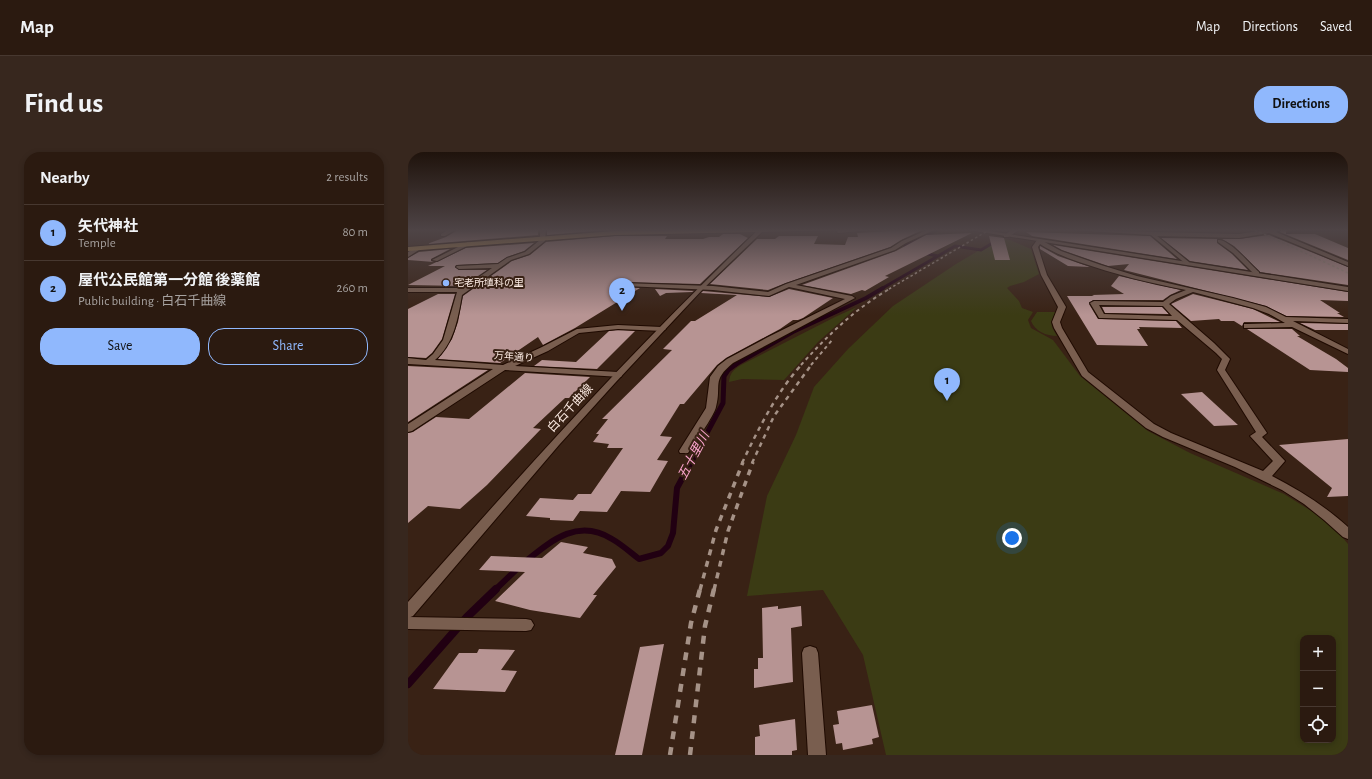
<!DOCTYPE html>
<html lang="en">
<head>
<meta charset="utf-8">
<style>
  body { margin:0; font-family:"Alegreya Sans","Noto Sans JP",sans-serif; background:#37271e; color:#f1f3f6 }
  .controls { position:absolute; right:12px; bottom:12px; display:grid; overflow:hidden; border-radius:8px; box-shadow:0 2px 6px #0003 }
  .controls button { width:36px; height:36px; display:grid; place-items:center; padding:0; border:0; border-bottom:1px solid #473830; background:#2b1a10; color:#f1f3f6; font:20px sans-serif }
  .you { position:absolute; left:604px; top:386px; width:14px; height:14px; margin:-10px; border:3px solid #fff; border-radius:50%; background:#1a73e8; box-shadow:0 0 0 6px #1a73e833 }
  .badge { display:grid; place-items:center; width:26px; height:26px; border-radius:50%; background:#90b8fd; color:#111; font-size:13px; font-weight:700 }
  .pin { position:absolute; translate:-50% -33px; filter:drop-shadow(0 1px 2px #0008) }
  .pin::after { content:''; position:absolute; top:21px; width:14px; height:12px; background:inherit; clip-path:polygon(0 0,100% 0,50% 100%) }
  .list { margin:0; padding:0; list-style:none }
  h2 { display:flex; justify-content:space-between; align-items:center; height:52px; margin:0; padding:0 16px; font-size:17px }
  h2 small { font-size:13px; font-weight:400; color:#a6a19f }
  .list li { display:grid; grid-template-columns:26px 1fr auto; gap:12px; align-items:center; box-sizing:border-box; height:56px; padding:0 16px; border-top:1px solid #473830 }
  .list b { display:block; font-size:15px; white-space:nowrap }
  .list p { margin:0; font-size:13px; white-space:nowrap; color:#a6a19f }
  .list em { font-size:13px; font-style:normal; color:#a6a19f }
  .actions { display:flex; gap:8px; padding:12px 16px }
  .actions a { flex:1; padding:9px 0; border:1px solid #90b8fd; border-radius:16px; text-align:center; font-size:14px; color:#90b8fd }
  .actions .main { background:#90b8fd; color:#111 }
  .icon { flex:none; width:22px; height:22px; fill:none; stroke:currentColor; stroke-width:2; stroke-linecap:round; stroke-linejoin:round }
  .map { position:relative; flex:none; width:940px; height:603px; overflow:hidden; border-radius:16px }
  header { display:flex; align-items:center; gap:24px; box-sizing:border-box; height:56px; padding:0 20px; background:#2b1a10; border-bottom:1px solid #473830 }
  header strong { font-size:19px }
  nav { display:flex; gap:22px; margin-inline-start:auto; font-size:14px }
  .intro { display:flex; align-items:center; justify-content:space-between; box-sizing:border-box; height:96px; padding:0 24px }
  h1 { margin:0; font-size:28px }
  .button { padding:10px 18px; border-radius:16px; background:#90b8fd; color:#111; font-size:14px; font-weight:700 }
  main { display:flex; gap:24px; padding:0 24px }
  aside { flex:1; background:#2b1a10; border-radius:16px; box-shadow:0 2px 6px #0003 }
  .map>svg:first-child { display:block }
</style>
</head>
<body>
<header>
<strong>Map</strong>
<nav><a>Map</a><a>Directions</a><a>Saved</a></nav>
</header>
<div class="intro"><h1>Find us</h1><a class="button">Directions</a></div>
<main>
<aside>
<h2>Nearby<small>2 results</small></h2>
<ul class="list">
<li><span class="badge">1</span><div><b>矢代神社</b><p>Temple</p></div><em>80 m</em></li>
<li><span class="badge">2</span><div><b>屋代公民館第一分館 後薬館</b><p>Public building · 白石千曲線</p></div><em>260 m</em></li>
</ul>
<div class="actions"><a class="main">Save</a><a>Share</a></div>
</aside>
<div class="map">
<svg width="940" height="603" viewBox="0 0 940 603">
  <rect width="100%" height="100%" fill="#392215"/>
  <path fill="#3b3b14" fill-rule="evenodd" d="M 592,86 L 602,88 L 623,97 L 631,122 L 616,130 L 602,134 L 599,136 L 611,149 L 614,156 L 625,160 L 620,168 L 623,176 L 645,188 L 672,224 L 740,279 L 782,301 L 876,342 L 905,360 L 929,379 L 940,392 L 940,603 L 478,603 L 455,503 L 415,438 L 339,444 L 359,344 L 388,283 L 406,235 L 440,197 L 485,154 L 548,112 ZM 895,486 L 925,486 L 925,588 L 895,588 Z
    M 449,155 L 410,190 L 376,228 L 334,227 L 321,230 C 322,221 325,218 333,213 L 427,165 Z
    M 629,160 L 648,160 C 642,171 642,173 649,184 C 638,184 627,179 623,169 Z"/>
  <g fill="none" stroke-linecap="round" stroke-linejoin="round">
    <path stroke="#210012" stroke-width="3" d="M 736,85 L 764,84
      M 822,85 L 841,87
      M 862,87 L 873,85 L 885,79 L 938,78
      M 500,98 L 497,95 L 498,93 L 530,78
      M 530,104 L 547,94 L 573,98 L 588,89
      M 473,137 L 530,104 L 515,101"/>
    <path stroke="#210012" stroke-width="4" d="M 327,213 L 385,180 L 458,146 L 475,136"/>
    <path stroke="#210012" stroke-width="5" d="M 283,311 L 315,251 L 316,224 L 320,218 L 328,212"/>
    <path stroke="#210012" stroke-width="6" d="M 118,409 C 144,388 170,366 204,387 C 213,392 222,400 231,407 L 253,401 L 260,394 L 265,381 L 269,336 L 283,310
      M 87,438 L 111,415"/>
    <path stroke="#210012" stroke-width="8" d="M 0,532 L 59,465 L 88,437"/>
  </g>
  <path fill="#b79493" d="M 50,78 L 130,78 L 130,83 L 19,92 L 38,85 Z
    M 139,78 L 195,78 L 139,83 Z
    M 501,78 L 514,78 L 493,88 L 482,95 L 378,131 L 360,138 L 302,132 L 349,87 L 367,87 L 371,84 L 410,84 L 406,92 L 437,93 L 440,85 L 450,85 L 449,81 Z
    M 873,78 L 878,78 L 878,82 L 907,82 L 940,96 L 940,108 L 872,80 Z
    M 618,80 L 742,84 L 769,107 L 624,84 Z
    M 564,81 L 477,124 L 481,125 L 457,139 L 454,138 L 443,142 L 394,133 L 488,99 L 518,83 Z
    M 315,82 L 332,82 L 340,86 L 292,132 L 215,130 L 213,132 L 216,135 L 232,136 L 167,176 L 135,193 L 130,185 L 92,211 L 30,207 L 44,187 L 50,170 L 55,144 L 104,109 L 122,103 L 138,90 L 207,84 L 259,84 L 257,87 L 295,87 L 301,85 L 311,85 Z
    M 861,83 L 940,115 L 940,133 L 852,120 L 826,94 L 814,87 L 831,87 Z
    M 581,84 L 596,86 L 602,108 L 587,108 Z
    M 753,86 L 809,87 L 809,91 L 824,102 L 840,118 L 782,109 Z
    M 126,91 L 116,99 L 99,105 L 90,111 L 48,113 L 47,115 L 51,118 L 79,118 L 55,134 L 0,133 L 37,114 L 20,114 L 58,96 Z
    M 645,93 L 940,140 L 940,149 L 912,148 L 932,161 L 929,161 L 936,165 L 878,164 L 858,154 L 716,118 L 721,112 L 700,114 L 654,98 Z
    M 632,94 L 650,104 L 682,115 L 660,114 L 632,97 Z
    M 42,97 L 23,107 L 23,109 L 26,110 L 0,108 L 0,106 L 11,100 Z
    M 711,124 L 773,138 L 762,143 L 755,148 L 685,148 L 681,152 L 690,167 L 768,169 L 774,176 L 731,175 L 732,177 L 729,177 L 740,194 L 689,193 L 659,144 L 686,144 L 684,143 L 716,142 L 703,134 Z
    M 247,137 L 286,139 L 284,140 L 258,141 L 252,144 Z
    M 381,137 L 425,146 L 395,166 L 390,168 L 385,168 L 372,177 L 318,206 L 309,213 L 276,252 L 272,252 L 252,284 L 264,285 L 249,308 L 260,309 L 242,340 L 213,339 L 199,360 L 172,359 L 165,369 L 142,368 L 142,366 L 118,364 L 132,346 L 165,348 L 170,342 L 183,342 L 215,296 L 199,296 L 201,292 L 185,290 L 191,282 L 188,282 L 200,267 L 194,267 L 264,198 L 255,197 L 283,169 L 287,169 L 329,143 L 293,141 L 295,139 L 361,145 Z
    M 30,142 L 47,142 L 34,187 L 24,201 L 18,206 L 0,205 L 0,157 Z
    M 785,142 L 845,157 L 872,170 L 836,170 L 834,174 L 826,169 L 813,169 L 811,167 L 783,169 L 763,152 Z
    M 694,155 L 754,155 L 761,162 L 697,161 Z
    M 892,171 L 940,172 L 940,178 L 907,178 Z
    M 839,177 L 884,177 L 892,184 L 889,184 L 928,207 L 940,216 L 940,220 L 902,218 Z
    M 210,178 L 227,179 L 189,217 L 126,214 L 134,208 L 168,210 L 201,179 Z
    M 0,214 L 80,218 L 0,270 Z
    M 117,221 L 182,225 L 161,246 L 157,246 L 125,276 L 133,277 L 79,333 L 52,357 L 20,354 L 0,371 L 0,281 L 5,280 L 28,265 L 61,267 Z
    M 794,240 L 830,273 L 806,274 L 773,242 Z
    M 940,287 L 940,344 L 919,345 L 924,336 L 871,293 Z
    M 153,390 L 180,395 L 175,401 L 204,407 L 208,415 L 185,443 L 189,443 L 172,466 L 122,458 L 87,449 L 117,420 L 71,418 L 83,404 L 134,406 Z
    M 370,454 L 370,457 L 393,454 L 394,474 L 383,476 L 385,530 L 346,536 L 346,517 L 350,517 L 350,506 L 355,506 L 354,456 Z
    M 256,492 L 234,603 L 207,603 L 232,495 Z
    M 71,497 L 107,498 L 93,518 L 109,519 L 97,540 L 25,537 L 51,501 L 69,501 Z
    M 464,553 L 471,585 L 464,587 L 465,592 L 435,598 L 434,591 L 428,592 L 425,573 L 431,572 L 429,559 Z
    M 387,567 L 389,598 L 384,599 L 384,603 L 347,603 L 347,585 L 352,584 L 351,573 Z"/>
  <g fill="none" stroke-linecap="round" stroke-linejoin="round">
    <g stroke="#1f0a01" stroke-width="2">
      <path id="minor" d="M 40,78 L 47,78 L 37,84 L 33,84 L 33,82 Z
        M 132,78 L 138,78 L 137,89 L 121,102 L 103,108 L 54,143 C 50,166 46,192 27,208 L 95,213 L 134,195 L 169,177 L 210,173 L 254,175 L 258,177 L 254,179 L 210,177 L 171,181 L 140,199 L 107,214 L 210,220 L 214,223 L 213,225 L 97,218 L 4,279 L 0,280 L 0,272 L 85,217 L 0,212 L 0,206 L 18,208 L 25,202 L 35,188 L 49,140 L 0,140 L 0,136 L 55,136 L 84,116 L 51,117 L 48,115 L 49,114 L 90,112 L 99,106 L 117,100 L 132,88 Z
        M 519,78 L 526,78 L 498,91 L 487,98 L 388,133 L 444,144 L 447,146 L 325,211 C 303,229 314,233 308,255 C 306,264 286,292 280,301 L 272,301 L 271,299 L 298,256 L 302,225 L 310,214 L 319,207 L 360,185 L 437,147 L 381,135 L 361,144 L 305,138 L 217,134 L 214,132 L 215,131 L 305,134 L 360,140 L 378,132 L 483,96 L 494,89 Z
        M 604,78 L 611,78 L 600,85 L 596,85 L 596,83 Z
        M 664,78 L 831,82 L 857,78 L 872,78 L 868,80 L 940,110 L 940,114 L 861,81 L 831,86 L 749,84 L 781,110 L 781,112 L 779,113 L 743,83 Z
        M 629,88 L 633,88 L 653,99 L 693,113 L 729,124 L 825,146 L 858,155 L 878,165 L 940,167 L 940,171 L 885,169 L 940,197 L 940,202 L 884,175 L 836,176 L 836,172 L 839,172 L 877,171 L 861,162 L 845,156 L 785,140 L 768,147 L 761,152 L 806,191 L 822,207 L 817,218 L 859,281 L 854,285 L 877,309 L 864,324 C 891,338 917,354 940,375 L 940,387 L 935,385 L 916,368 L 896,352 L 874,338 L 827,315 L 755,285 L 738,276 L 674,224 L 646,176 L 644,170 L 650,155 L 633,123 L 624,95 ZM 632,92 C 644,100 657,105 671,110 C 706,122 741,131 778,138 L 763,144 L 755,150 L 686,149 L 682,151 L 691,166 L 694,166 L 769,168 L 808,201 L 814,207 L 809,218 L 848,280 L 842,284 L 865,309 L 855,319 L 763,281 L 746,272 L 680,220 L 654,176 L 652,170 L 658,155 L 639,123 L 630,95 ZM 691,153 L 755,154 L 764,164 L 696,162 Z
        M 810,88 C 821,87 842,112 851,120 L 851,123 L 847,123 L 825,101 L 810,90 Z
        M 60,90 L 65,91 L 29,109 L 24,108 Z
        M 9,95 L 14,96 L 0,105 L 0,100 Z
        M 0,465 L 118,467 L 123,468 L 126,473 L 123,478 L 118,479 L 0,477 Z
        M 402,494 L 408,496 L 410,501 L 418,603 L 400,603 L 394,501 L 396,496 Z"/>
    </g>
    <g stroke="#1f0a01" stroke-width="2">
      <path id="secondary" d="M 350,78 L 355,79 L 295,137 L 207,231 L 151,293 L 5,464 L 0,466 L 0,450 C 113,322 226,196 350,78 Z
        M 428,78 L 461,78 L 430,81 Z
        M 561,78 L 575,78 L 940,135 L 940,139 Z"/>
    </g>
    <g stroke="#1f0a01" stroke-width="2">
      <path id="trunk" d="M 286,78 L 433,78 L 207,83 L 0,99 L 0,95 L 207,79 Z"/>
    </g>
    <use href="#minor" fill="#795e4f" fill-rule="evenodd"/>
    <use href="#secondary" fill="#795e4f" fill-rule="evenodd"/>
    <use href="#trunk" fill="#ba9150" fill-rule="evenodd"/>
    <path stroke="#a59287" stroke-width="1.5" stroke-dasharray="2.5 2.5" stroke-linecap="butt" d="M 847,78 L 940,121
      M 481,137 L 581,78"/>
    <path stroke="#a59287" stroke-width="2" stroke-dasharray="3.5 3.5" stroke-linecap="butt" d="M 393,213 C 420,183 448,156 483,136
      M 403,213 L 425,187"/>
    <path stroke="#a59287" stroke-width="2.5" stroke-dasharray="4.5 4.5" stroke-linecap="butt" d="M 334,311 C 351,276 368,241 394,212
      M 344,311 L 366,264 L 404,212"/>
    <path stroke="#a59287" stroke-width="3.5" stroke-dasharray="6 6" stroke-linecap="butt" d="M 292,438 L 308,378 L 335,310
      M 306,438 L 320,379 L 345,310"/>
    <path stroke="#a59287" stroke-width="4.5" stroke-dasharray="8 8" stroke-linecap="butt" d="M 262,603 L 283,471 L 292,437
      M 282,603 L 297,474 L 306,437"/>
  </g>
  <linearGradient id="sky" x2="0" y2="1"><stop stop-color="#1f130c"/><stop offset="0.48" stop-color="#4e4446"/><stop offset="1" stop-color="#4e4446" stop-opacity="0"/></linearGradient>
  <rect width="940" height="163" fill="url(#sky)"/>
  <circle fill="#90b8fd" stroke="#392215" stroke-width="1.5" cx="38" cy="131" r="4"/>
  <g text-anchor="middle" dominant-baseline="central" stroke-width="4" stroke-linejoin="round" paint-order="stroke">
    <g font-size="10" fill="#fcebe3" stroke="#392215" text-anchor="start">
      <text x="46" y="131">宅老所埴科の里</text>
    </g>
    <g font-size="10" fill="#fcebe3" stroke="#392215">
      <text transform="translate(106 205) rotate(4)">万年通り</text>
    </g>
    <g font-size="12" fill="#fcebe3" stroke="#392215">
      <text transform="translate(162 256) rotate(-47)">白石千曲線</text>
    </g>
    <g font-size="13" font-style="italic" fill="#fda5cf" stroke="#392215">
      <text transform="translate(286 304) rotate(-62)">五十里川</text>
    </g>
  </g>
</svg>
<div class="controls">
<button>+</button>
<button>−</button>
<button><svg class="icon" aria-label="locate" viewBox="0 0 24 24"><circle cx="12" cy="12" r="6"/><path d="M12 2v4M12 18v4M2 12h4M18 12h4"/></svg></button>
</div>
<div class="you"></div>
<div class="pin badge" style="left:539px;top:249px">1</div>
<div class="pin badge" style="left:214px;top:159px">2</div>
</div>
</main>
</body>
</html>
